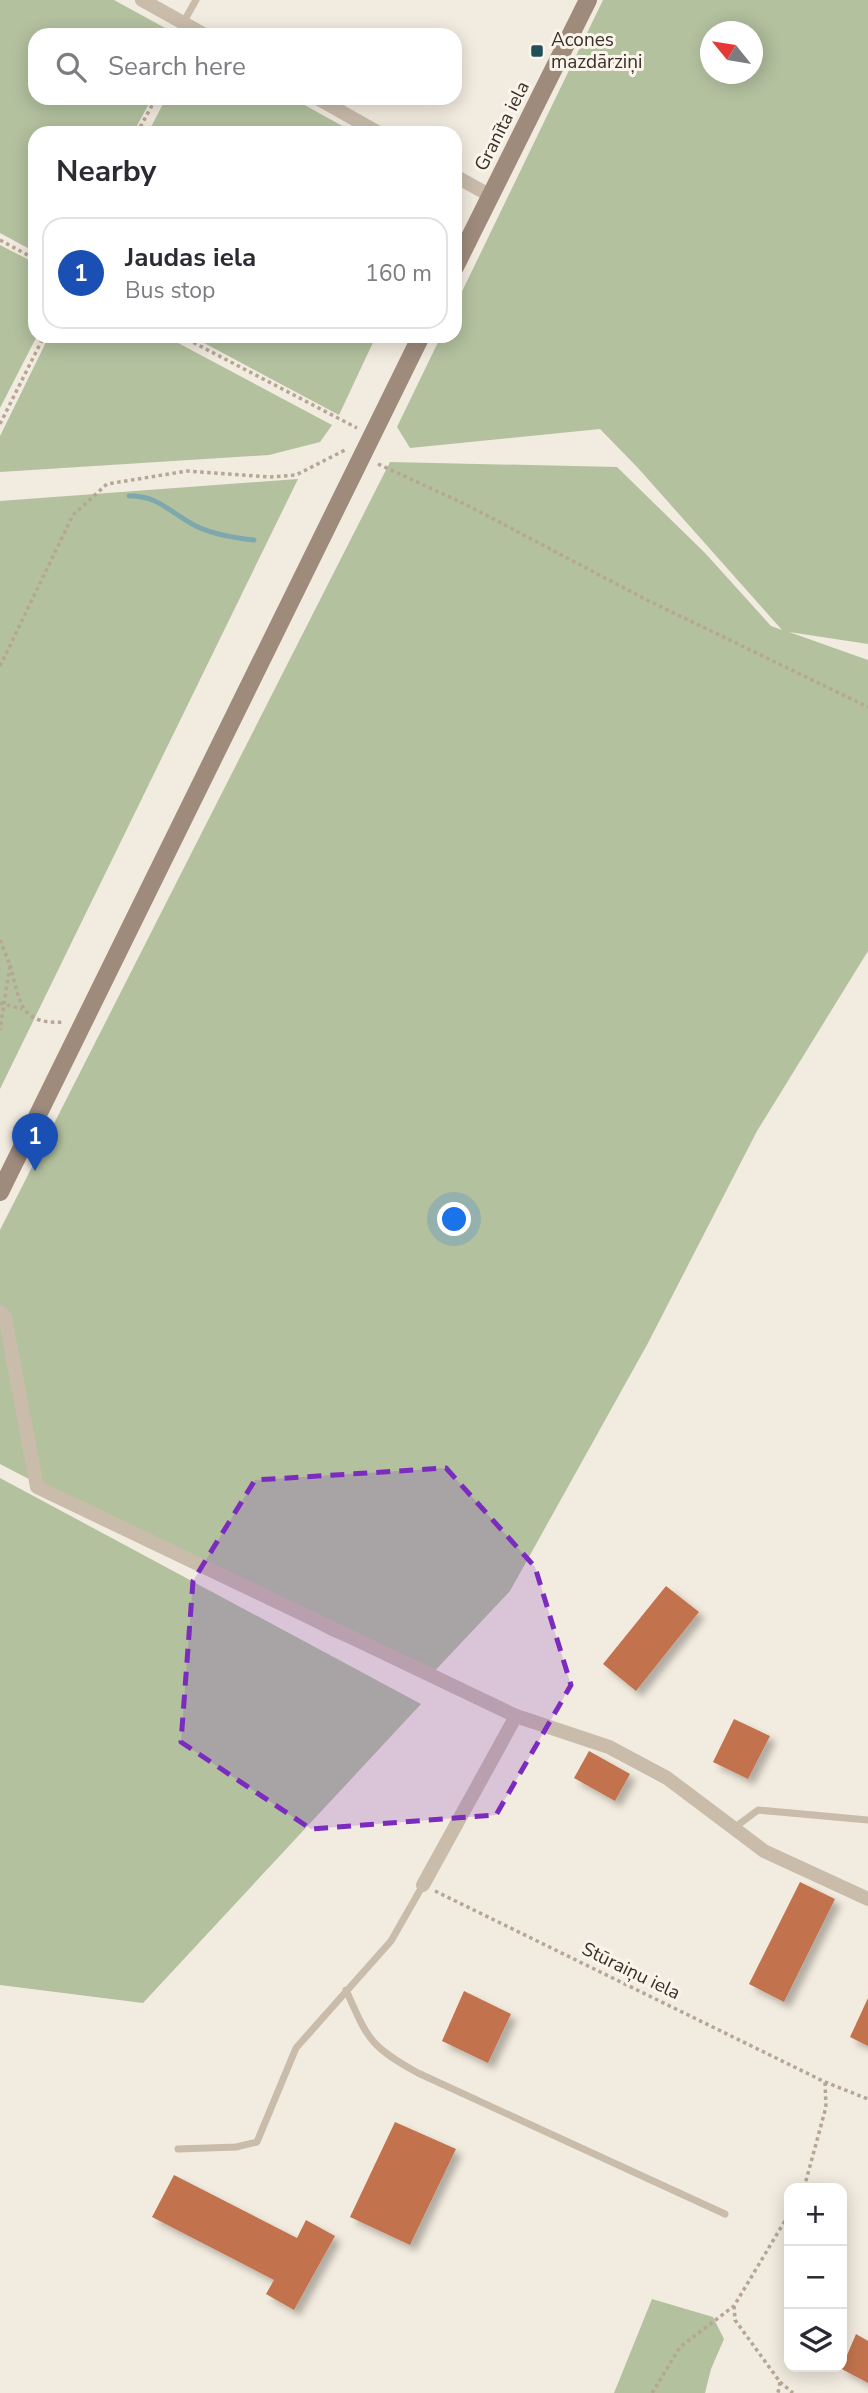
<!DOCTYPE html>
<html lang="en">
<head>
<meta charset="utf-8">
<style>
  body { margin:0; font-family:"Nunito Sans",sans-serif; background:#f2f2f3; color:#2b2b33 }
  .controls { position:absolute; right:21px; bottom:21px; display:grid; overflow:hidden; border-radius:14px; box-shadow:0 4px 18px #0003 }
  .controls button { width:63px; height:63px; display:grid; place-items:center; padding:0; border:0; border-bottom:2px solid #e1e1e2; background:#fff; color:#2b2b33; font:35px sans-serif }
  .compass { position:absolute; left:700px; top:21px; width:63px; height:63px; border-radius:50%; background:#fff; box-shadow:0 4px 18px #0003; rotate:300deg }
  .you { position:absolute; left:455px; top:1220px; width:24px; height:24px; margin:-18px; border:5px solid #fff; border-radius:50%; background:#1a73e8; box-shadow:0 0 0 10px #1a73e833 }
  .badge { display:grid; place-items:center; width:46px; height:46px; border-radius:50%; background:#0f766e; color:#fff; font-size:23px; font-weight:700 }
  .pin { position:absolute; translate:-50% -58px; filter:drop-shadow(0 2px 4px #0008) }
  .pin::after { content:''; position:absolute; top:37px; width:24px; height:21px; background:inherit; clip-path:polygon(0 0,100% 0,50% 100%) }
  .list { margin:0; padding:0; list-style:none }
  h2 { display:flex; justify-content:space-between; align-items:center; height:91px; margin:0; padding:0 28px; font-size:30px }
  h2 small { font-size:23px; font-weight:400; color:#7c7c81 }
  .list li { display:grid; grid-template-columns:46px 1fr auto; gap:21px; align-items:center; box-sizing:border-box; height:112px; margin:0 14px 14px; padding:0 14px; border:2px solid #e1e1e2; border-radius:21px }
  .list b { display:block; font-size:26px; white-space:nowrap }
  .list p { margin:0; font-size:23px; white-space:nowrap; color:#7c7c81 }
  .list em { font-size:23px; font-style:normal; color:#7c7c81 }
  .icon { flex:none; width:38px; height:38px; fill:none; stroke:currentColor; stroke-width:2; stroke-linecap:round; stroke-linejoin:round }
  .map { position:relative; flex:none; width:868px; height:2393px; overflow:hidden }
  .search { position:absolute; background:#fff; box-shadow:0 4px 18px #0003; left:28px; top:28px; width:434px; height:77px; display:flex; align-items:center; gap:18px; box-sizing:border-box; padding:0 24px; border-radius:21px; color:#7c7c81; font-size:26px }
  .panel { position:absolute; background:#fff; box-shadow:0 4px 18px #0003; left:28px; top:126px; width:434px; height:217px; border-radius:21px }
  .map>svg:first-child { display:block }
</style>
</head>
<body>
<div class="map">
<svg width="868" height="2393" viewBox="0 0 868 2393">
  <defs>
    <filter id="shadow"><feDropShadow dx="6" dy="6" stdDeviation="3.5" flood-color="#0004"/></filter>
  </defs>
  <rect width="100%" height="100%" fill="#f2ebdf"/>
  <path fill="#b3c19f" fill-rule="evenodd" d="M 0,0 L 114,0 L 178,35 L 35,35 L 35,98 L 152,98 L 133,133 L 35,133 L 35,252 L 0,233 Z
    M 603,0 L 868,0 L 868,644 L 789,632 L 868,660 L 868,951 L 757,1131 L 648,1343 L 510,1591 L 429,1677 L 331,1636 L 0,1464 L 0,1230 L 390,462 L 617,467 L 705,553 L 771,626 L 782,630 L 638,468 L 600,429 L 410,448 L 397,427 L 441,336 L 455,336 L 455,306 ZM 710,32 L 752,32 L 752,74 L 710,74 Z
    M 166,98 L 292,98 L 355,133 L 148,133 Z
    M 0,245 L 35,263 L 37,336 L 0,408 Z
    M 49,336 L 165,336 L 332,425 L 320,442 L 269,455 L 0,472 L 0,436 Z
    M 191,336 L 376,336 L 339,415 Z
    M 298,479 L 0,1089 L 0,501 Z
    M 0,1478 L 421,1704 L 143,2003 L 0,1985 Z
    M 652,2299 L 713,2317 L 724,2339 L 711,2369 L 705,2393 L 614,2393 Z"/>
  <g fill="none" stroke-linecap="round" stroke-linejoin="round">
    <path stroke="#7fa8ae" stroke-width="5" d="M 129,496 C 159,495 171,514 196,526 C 214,535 235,538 254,540"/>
  </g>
  <path fill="#c2734d" filter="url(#shadow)" d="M 666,1586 L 699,1612 L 636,1691 L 603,1664 Z
    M 734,1719 L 770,1736 L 748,1779 L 713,1762 Z
    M 589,1751 L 630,1774 L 615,1801 L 574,1778 Z
    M 800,1882 L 835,1899 L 784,2002 L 749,1984 Z
    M 464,1991 L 511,2014 L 488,2063 L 442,2041 Z
    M 868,1998 L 868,2046 L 850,2037 Z
    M 395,2122 L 456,2149 L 410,2245 L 350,2217 Z
    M 174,2175 L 297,2238 L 306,2220 L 335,2236 L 294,2310 L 266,2294 L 274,2280 L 152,2217 Z
    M 856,2334 L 868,2341 L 868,2383 L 838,2367 L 842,2367 Z"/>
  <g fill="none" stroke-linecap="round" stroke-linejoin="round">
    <path stroke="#b6a695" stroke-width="3.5" stroke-dasharray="3.5 3.5" stroke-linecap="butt" d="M 137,133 L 156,98
      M 0,240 L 35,259
      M 181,336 L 357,428
      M 0,424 L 44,336
      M 378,464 L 465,504 L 643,598 L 868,707
      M 0,666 L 73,515 L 107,484 L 187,471 L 269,477 L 296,475 L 345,450
      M 0,940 L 10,965 L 0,1030
      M 10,965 C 20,1001 19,1025 64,1022
      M 0,1003 L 22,1009
      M 435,1891 L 825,2082 L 868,2099
      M 804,2188 L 826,2107 L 825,2082
      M 734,2306 L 735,2320 L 780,2382 L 778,2393
      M 780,2382 L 793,2393
      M 652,2393 L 680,2347 L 734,2306 L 789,2214"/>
    <path stroke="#cabcab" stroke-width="7" d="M 183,23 L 196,0
      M 734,1828 L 758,1810 L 868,1820
      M 346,1990 C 368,2039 369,2046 418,2073 L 725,2214
      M 178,2149 L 236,2147 L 257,2142 L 296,2048 L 391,1941 L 423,1885"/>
    <path stroke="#cabcab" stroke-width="14" d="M 142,0 L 205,35
      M 317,98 L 379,133
      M 455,176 L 491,196
      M 0,1312 L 5,1317 L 37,1487 L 516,1716 L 609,1747 L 667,1778 L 764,1851 L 868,1899
      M 423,1885 L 516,1716"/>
    <path stroke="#9e8b7c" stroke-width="18" d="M 455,267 L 588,0
      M 0,1192 L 421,336"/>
  </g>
  <path fill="#7b2cbf" fill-opacity="0.2" stroke="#7b2cbf" stroke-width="5" stroke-dasharray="14 9" stroke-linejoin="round" d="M 446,1468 L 535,1567 L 571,1685 L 496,1815 L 311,1829 L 181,1742 L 193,1581 L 255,1480 Z"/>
  <rect fill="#215058" stroke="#faf4eb" stroke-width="2.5" x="530" y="44" width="14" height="14" rx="3.5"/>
  <g text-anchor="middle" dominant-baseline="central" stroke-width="6" stroke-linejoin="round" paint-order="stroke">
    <g font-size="19" fill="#38302a" stroke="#faf4eb" text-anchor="start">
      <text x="551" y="40">Acones<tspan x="551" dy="22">mazdārziņi</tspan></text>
    </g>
    <g font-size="19" fill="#38302a" stroke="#faf4eb">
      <text transform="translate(502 126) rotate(-63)">Granīta iela</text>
      <text transform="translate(631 1971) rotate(26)">Stūraiņu iela</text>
    </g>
  </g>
</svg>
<div class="controls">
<button>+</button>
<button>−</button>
<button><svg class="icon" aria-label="layers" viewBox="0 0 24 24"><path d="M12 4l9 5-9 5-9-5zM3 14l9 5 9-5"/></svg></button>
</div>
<svg class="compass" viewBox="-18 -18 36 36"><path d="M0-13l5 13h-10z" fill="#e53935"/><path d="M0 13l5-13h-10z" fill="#7c7c81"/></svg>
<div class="you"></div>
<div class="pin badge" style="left:35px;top:1171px;background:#1a4fb4">1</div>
<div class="search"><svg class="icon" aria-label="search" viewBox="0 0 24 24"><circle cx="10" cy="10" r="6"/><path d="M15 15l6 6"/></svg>Search here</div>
<section class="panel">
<h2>Nearby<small></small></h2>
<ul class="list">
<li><span class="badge" style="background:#1a4fb4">1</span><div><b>Jaudas iela</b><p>Bus stop</p></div><em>160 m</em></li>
</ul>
</section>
</div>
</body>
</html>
